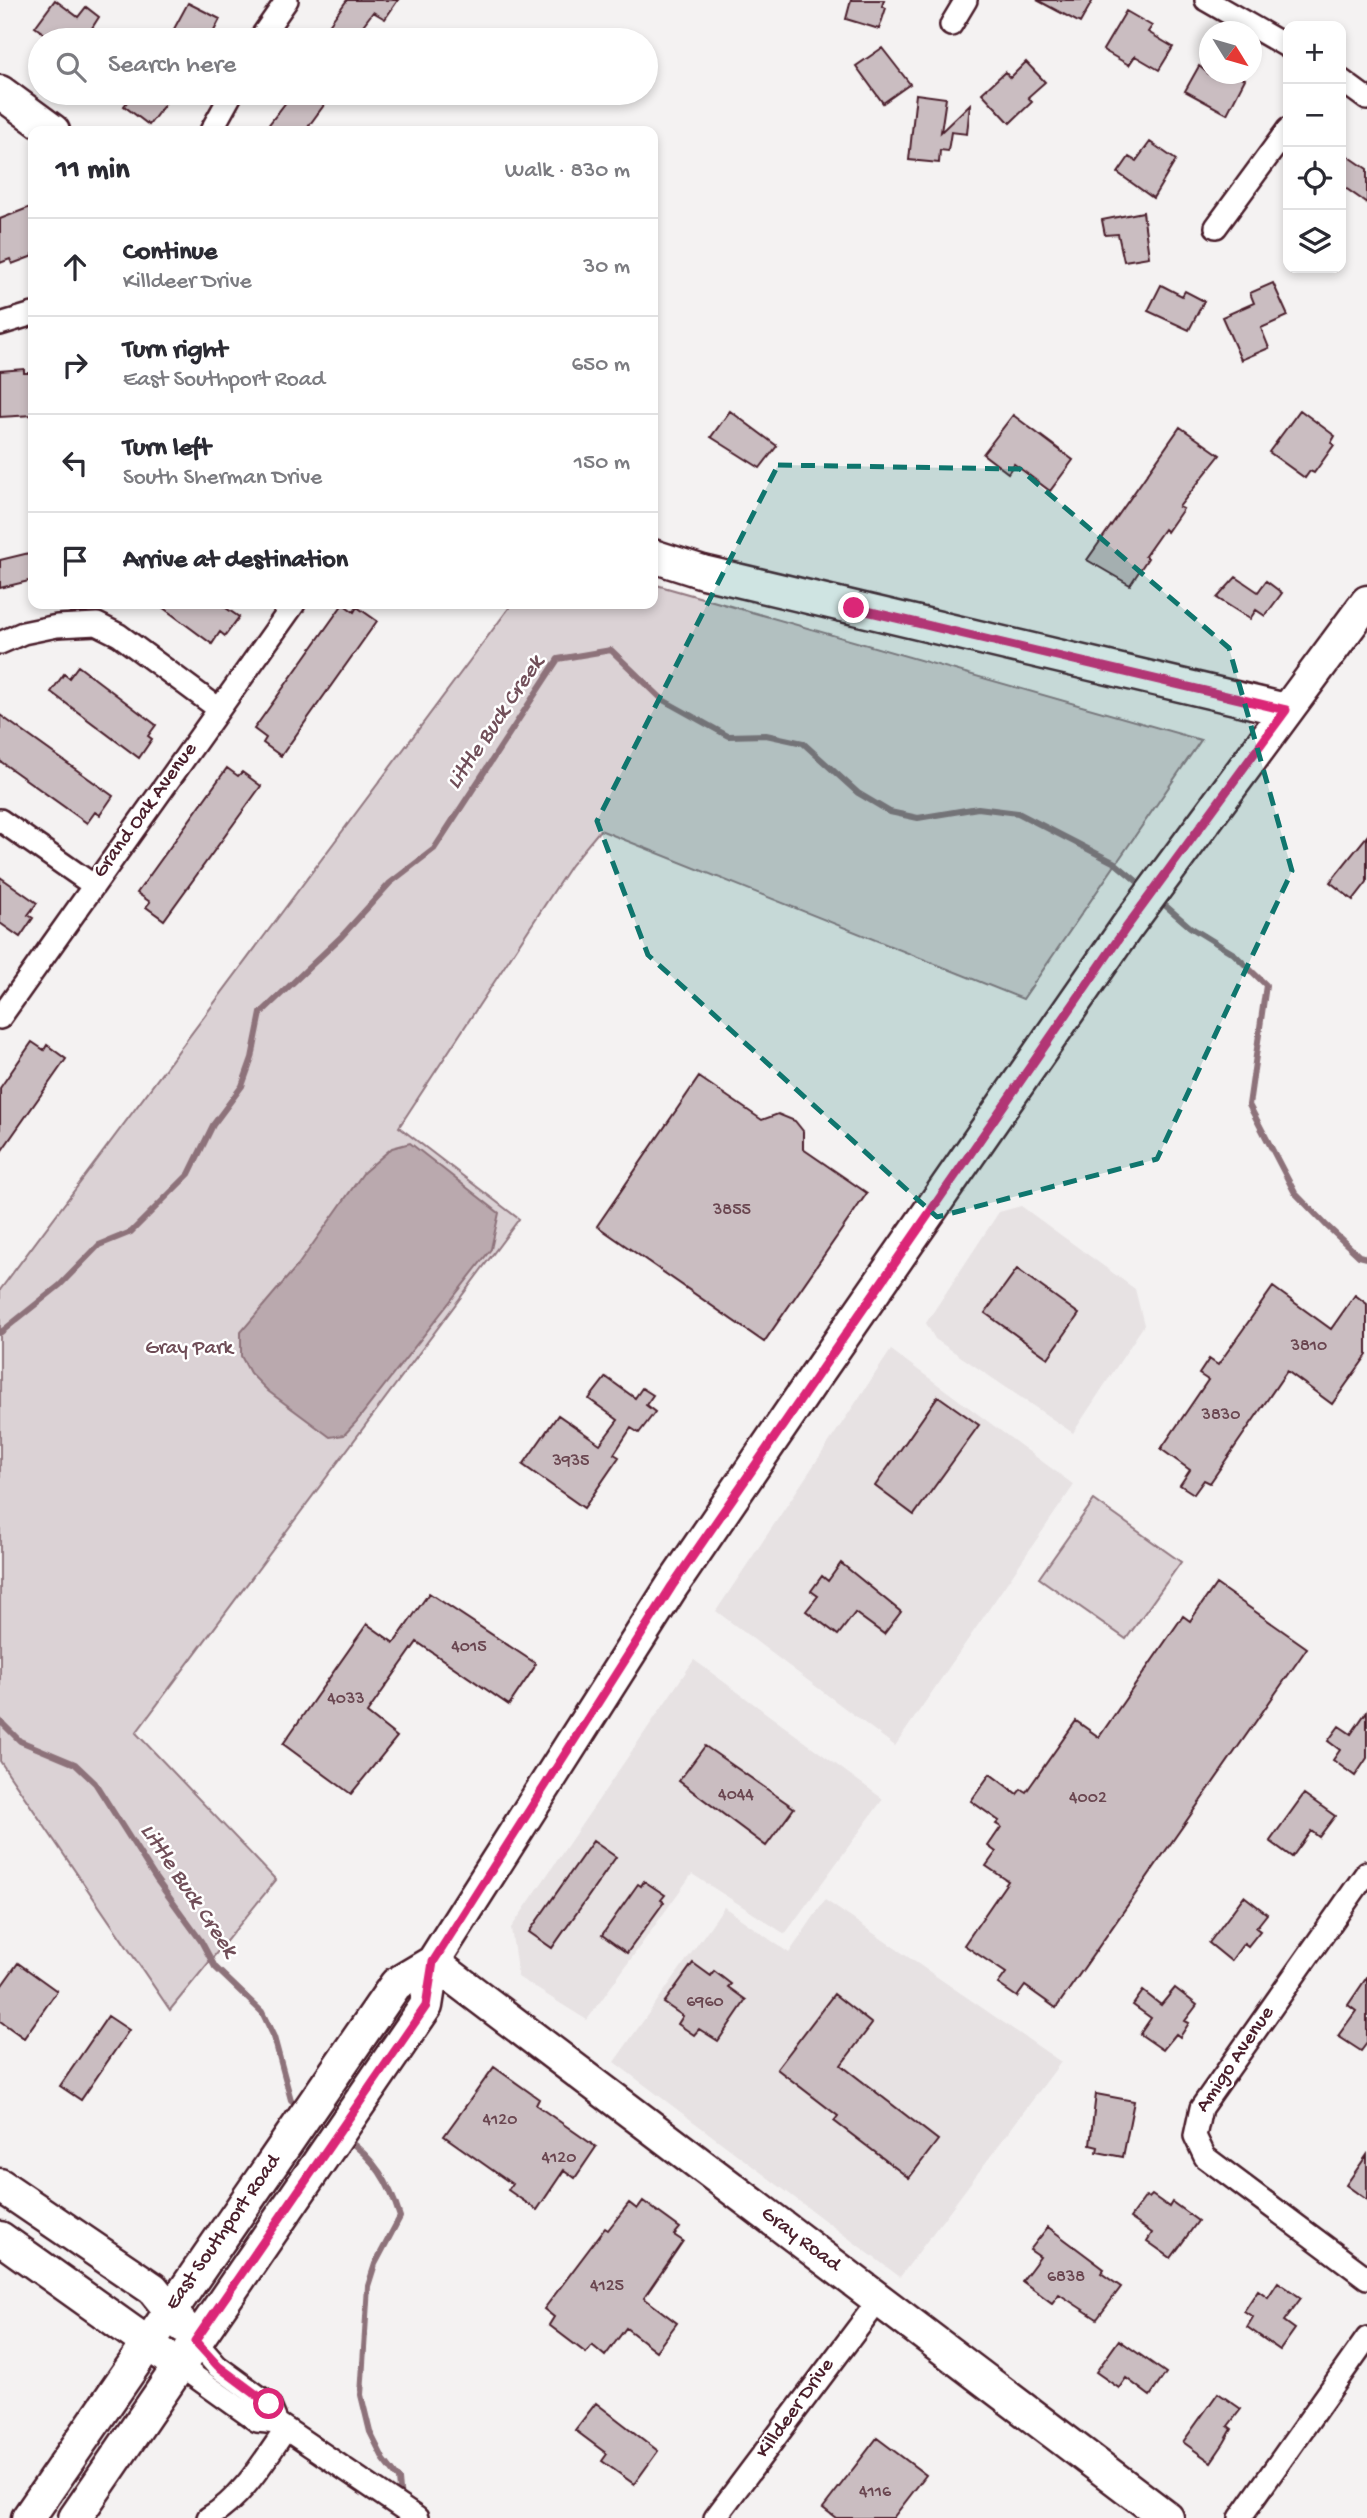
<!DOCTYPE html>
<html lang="en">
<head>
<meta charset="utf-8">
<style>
  body { margin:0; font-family:"Gochi Hand",sans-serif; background:#f2f2f3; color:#2b2b33 }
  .controls { position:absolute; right:21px; top:21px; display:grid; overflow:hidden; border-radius:14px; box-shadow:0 4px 10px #0003 }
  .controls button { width:63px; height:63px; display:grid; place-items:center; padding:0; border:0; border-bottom:2px solid #e1e1e2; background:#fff; color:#2b2b33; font:35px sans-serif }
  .compass { position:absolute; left:1199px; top:21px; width:63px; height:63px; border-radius:50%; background:#fff; box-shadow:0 4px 10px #0003; rotate:127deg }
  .stop { position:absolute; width:21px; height:21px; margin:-16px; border:5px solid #db2777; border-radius:50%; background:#fff }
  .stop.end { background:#db2777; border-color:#fff; box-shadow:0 2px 7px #0008 }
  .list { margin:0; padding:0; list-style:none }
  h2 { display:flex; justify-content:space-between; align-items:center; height:91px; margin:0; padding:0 28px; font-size:30px }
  h2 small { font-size:23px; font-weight:400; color:#7c7c81 }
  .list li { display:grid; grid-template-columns:46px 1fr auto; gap:21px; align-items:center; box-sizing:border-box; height:98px; padding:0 28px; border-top:2px solid #e1e1e2 }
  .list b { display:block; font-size:26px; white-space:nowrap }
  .list p { margin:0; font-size:23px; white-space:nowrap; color:#7c7c81 }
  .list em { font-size:23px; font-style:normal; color:#7c7c81 }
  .icon { flex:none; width:38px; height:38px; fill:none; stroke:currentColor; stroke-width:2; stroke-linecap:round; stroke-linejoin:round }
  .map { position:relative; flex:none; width:1367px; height:2518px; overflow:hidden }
  .search { position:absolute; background:#fff; box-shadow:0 4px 10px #0003; left:28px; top:28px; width:630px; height:77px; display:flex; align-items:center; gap:18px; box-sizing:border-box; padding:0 24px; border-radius:38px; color:#7c7c81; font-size:26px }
  .panel { position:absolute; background:#fff; box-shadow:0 4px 10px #0003; left:28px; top:126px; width:630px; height:483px; border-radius:14px }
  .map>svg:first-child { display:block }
</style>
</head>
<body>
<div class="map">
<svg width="1367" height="2518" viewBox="0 0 1367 2518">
  <rect width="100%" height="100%" fill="#f4f2f2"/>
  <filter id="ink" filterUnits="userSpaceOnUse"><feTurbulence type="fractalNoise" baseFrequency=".0143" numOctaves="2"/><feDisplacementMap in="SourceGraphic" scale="14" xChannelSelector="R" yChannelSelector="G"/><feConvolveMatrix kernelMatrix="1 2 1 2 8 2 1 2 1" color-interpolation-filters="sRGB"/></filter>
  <g filter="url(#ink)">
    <path fill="#e7e2e3" d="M 1021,1206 L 1135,1289 L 1144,1325 L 1073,1433 L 935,1339 L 926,1323 L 999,1212 Z
      M 891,1350 L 1074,1485 L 895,1746 L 716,1611 Z
      M 694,1660 L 883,1799 L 785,1934 L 692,1874 L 587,2020 L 518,1977 L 511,1928 Z
      M 825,1900 L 1061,2062 L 900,2277 L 614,2062 L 724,1907 L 789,1953 Z"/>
    <path fill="#dbd2d5" stroke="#927880" stroke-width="2" d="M 653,584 L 1201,740 L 1023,999 L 600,830 L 571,865 L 399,1127 L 519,1219 L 136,1733 L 276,1880 L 170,2010 L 0,1761 L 0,1290 L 512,604 L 653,604 Z
      M 1094,1500 L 1181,1562 L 1126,1639 L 1039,1578 Z"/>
    <path fill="#baa9ae" stroke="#8d727a" stroke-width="2" d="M 410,1143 L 499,1213 L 491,1249 L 356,1422 L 344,1435 L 330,1437 L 268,1391 L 250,1373 L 241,1356 L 241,1332 L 298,1265 L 364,1172 L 392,1148 Z"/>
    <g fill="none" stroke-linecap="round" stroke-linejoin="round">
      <path stroke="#8d727a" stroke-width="6" d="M 1159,900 L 1190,927 L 1234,954 L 1266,985 L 1249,1105 L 1295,1193 L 1327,1226 L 1359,1256 L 1367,1258
        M 0,1333 L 60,1285 L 99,1245 L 131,1232 L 189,1174 L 213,1125 L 242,1086 L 252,1058 L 261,1013 L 341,937 L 390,883 L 434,849 L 558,659 L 611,650 L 663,700 L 728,736 L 766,735 L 803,743 L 858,793 L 890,812 L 918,818 L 978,808 L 1018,813 L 1115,863 L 1145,888
        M 0,1721 L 20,1741 L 75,1764 L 95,1783 L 156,1879 L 201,1941 L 215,1967 L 262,2012 L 274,2037 L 291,2100 L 301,2108
        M 345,2138 C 375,2159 389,2182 400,2217 L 375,2264 L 368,2286 L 361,2395 L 370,2432 L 384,2460 L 399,2479 L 401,2502"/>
    </g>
    <path fill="#cabdc1" stroke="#4a1f2b" stroke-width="2" d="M 55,0 L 78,17 L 86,7 L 99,17 L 92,28 L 109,40 L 53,40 L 35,27 Z
      M 347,0 L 398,0 L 385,19 L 373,12 L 352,40 L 318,40 Z
      M 851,0 L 884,0 L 882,6 L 886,8 L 879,29 L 846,19 Z
      M 1037,0 L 1093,0 L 1080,23 Z
      M 188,3 L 220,19 L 212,35 L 208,34 L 205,40 L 168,40 Z
      M 1126,11 L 1152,26 L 1148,32 L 1173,47 L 1159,70 L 1135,56 L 1129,65 L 1103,50 Z
      M 882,48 L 910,84 L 883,103 L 856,66 Z
      M 1026,62 L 1045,82 L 1028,97 L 1032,102 L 1010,123 L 982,93 L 1005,72 L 1010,78 Z
      M 1199,66 L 1209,74 L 1234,74 L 1245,79 L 1227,114 L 1185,91 Z
      M 134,93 L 173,93 L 149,125 L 124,106 Z
      M 293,93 L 306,93 L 324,105 L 305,131 L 264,131 Z
      M 916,94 L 946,98 L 941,132 L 970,104 L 967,134 L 951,132 L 948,151 L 940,150 L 939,163 L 909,160 Z
      M 1150,142 L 1176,160 L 1153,198 L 1118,173 L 1129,157 L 1136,161 Z
      M 1348,156 L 1367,169 L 1367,203 L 1341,185 L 1341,167 Z
      M 33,206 L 33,256 L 12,264 L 10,259 L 0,263 L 0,219 Z
      M 1143,212 L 1149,257 L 1124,261 L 1118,234 L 1105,235 L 1102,220 Z
      M 1273,283 L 1288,316 L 1261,328 L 1269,348 L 1241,360 L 1222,317 L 1254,303 L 1250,293 Z
      M 1161,285 L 1182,296 L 1185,291 L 1204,301 L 1189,330 L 1148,311 Z
      M 24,369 L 24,373 L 33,373 L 33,415 L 0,417 L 0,371 Z
      M 1300,410 L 1335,436 L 1331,443 L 1334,445 L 1314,473 L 1310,471 L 1305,478 L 1269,452 Z
      M 730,411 L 777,446 L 760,468 L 711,437 Z
      M 1013,415 L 1073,460 L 1050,491 L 1014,464 L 1008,473 L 983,454 Z
      M 1180,427 L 1220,455 L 1179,507 L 1183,509 L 1167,532 L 1164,529 L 1145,556 L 1148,558 L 1130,585 L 1087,560 Z
      M 33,552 L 33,580 L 0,588 L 0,560 Z
      M 1236,577 L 1258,592 L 1266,581 L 1282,593 L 1265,616 L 1256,610 L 1250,619 L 1217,598 Z
      M 158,604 L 220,604 L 239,617 L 225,636 L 220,632 L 212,644 Z
      M 343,604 L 354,612 L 357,607 L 377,621 L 281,756 L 263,743 L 266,738 L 254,729 Z
      M 78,666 L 156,725 L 148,736 L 152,739 L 139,758 L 51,692 L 64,674 L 69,678 Z
      M 0,715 L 113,796 L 100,815 L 95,812 L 87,823 L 0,761 Z
      M 227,768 L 238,776 L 242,772 L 261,786 L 164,920 L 146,907 L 150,902 L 137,893 Z
      M 1367,836 L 1367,882 L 1353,900 L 1330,882 Z
      M 0,877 L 37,903 L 28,915 L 33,918 L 20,937 L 0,923 Z
      M 32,1042 L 44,1050 L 47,1045 L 66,1059 L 0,1153 L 0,1088 Z
      M 699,1077 L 762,1120 L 778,1114 L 795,1121 L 803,1131 L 803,1149 L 867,1193 L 764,1342 L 597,1226 Z
      M 1017,1269 L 1079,1314 L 1048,1358 L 985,1313 Z
      M 1273,1287 L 1331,1329 L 1355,1295 L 1367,1304 L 1367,1355 L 1332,1404 L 1287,1371 L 1210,1483 L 1204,1480 L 1194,1494 L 1180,1485 L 1190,1470 L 1161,1449 L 1208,1380 L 1199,1374 L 1209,1359 L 1218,1365 Z
      M 606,1377 L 635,1398 L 642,1388 L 653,1395 L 646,1405 L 655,1412 L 639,1433 L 631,1428 L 614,1454 L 619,1457 L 584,1508 L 523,1465 L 558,1415 L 600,1444 L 618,1420 L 589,1399 Z
      M 938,1396 L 979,1425 L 914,1515 L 875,1486 Z
      M 841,1563 L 901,1612 L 884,1634 L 855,1613 L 838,1635 L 806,1611 L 818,1596 L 811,1591 L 822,1576 L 828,1581 Z
      M 1216,1584 L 1307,1648 L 1056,2008 L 1025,1986 L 1017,1997 L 998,1984 L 1006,1973 L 964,1945 L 1008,1881 L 986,1866 L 996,1852 L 988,1846 L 1001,1827 L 996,1824 L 999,1821 L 971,1801 L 990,1774 L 1017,1794 L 1021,1789 L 1026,1792 L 1076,1721 L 1099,1737 L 1183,1616 L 1190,1621 Z
      M 429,1593 L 535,1663 L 534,1668 L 509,1705 L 417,1642 L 367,1713 L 397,1737 L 351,1794 L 283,1744 L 367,1624 L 394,1643 Z
      M 1367,1711 L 1367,1758 L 1355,1776 L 1333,1760 L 1340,1750 L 1328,1741 L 1339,1726 L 1351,1734 Z
      M 705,1746 L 794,1808 L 766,1846 L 679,1781 Z
      M 1304,1794 L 1335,1816 L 1319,1837 L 1311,1831 L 1292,1857 L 1270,1841 Z
      M 593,1841 L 616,1857 L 552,1948 L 529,1932 Z
      M 644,1881 L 665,1895 L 661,1900 L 664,1902 L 627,1953 L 602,1935 L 638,1884 L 641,1886 Z
      M 1244,1896 L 1267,1914 L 1256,1928 L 1260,1931 L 1248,1946 L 1244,1943 L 1231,1961 L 1209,1943 Z
      M 18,1963 L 57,1991 L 24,2038 L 0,2021 L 0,1988 Z
      M 693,1963 L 711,1976 L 714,1971 L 731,1984 L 728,1987 L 746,2000 L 718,2041 L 699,2029 L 694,2035 L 678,2024 L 683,2016 L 664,2003 Z
      M 1367,1977 L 1367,2043 L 1361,2051 L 1338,2036 L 1356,2011 L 1348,2005 Z
      M 1175,1988 L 1197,2005 L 1185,2021 L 1189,2023 L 1180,2037 L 1176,2034 L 1163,2050 L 1140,2034 L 1151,2018 L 1133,2005 L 1143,1991 L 1161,2005 Z
      M 834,1994 L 872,2024 L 841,2065 L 938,2140 L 909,2178 L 834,2121 L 838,2116 L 777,2069 Z
      M 108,2016 L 129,2030 L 81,2100 L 60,2086 Z
      M 494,2067 L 539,2099 L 536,2105 L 596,2147 L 575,2178 L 564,2170 L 537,2210 L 508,2190 L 512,2184 L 444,2136 Z
      M 1096,2094 L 1134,2101 L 1123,2157 L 1097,2152 L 1098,2147 L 1090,2145 Z
      M 1367,2155 L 1367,2200 L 1346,2185 Z
      M 1152,2195 L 1169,2207 L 1172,2202 L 1198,2221 L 1171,2258 L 1147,2241 L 1152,2233 L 1130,2218 L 1146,2196 L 1149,2198 Z
      M 643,2201 L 680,2228 L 674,2235 L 683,2241 L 644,2298 L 677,2323 L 656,2351 L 626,2328 L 605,2356 L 592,2345 L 586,2353 L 549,2325 L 554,2317 L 544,2309 L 605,2228 L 608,2230 L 629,2203 L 637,2209 Z
      M 1048,2227 L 1104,2269 L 1101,2273 L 1121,2287 L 1097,2319 L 1059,2294 L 1052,2303 L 1022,2281 L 1040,2257 L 1030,2250 Z
      M 1278,2282 L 1301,2298 L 1284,2321 L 1295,2329 L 1280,2350 L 1247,2327 L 1253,2317 L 1244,2311 L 1258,2290 L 1268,2297 Z
      M 1119,2340 L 1166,2373 L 1150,2396 L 1126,2378 L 1119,2388 L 1096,2372 Z
      M 1218,2393 L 1241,2409 L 1228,2426 L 1232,2429 L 1224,2443 L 1211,2462 L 1183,2442 Z
      M 596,2403 L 658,2451 L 634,2484 L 602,2461 L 607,2454 L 575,2430 Z
      M 877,2438 L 926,2475 L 893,2518 L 836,2518 L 823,2508 Z"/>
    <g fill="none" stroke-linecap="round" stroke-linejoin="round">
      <g stroke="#4a1f2b" stroke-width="26">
        <path id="street" d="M 1206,0 L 1288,47
          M 951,25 L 966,0
          M 259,40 L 287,0
          M 1341,80 L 1367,99
          M 211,131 L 232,93
          M 1216,227 L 1288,129
          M 0,324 L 33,314
          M 0,643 L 23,633 L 57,626 L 97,624 L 119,635 L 219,709
          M 0,820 L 93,885
          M 0,1018 L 294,604
          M 1367,1872 L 1201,2108 L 1195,2136 L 1205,2157 L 1367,2278
          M 189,2334 L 217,2366 L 269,2404 L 277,2423
          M 169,2358 L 257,2421 L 277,2423 L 417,2518
          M 208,2518 C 243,2497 263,2462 286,2429
          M 715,2518 L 879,2300
          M 1240,2518 L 1367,2338"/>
      </g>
      <g stroke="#4a1f2b" stroke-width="37">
        <path id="secondary" d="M 0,92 L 53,131
          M 653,556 L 703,572 L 1286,710
          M 433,1962 L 1167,2518
          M 0,2185 L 153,2289 L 183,2326
          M 0,2238 L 164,2355
          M 28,2518 L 396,1984 L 433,1962 L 672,1586 L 812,1381 L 1126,928 L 1367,602
          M 75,2518 L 426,2006 L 433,1962"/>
      </g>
      <use href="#street" stroke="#fff" stroke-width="21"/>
      <use href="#secondary" stroke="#fff" stroke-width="32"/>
    </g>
  </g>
  <g fill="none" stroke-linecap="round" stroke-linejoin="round" filter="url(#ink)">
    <path stroke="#db2777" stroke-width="9" d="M 269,2404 L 218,2366 L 195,2341 L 426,2006 L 433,1962 L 672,1586 L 1126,928 L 1286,710 L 854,608"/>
  </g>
  <path fill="#0f766e" fill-opacity="0.2" stroke="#0f766e" stroke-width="5" stroke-dasharray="14 9" stroke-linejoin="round" d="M 778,465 L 1020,469 L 1229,648 L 1292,871 L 1157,1159 L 937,1217 L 648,955 L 597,821 Z"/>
  <g text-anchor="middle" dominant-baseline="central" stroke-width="5" stroke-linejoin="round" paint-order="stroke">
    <g font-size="18" fill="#6a4650">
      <text x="732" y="1210">3855</text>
      <text x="1309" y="1346">3810</text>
      <text x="1221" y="1415">3830</text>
      <text x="571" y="1461">3935</text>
      <text x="469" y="1647">4015</text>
      <text x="346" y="1699">4033</text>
      <text x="736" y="1795">4044</text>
      <text x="1088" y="1798">4002</text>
      <text x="705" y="2002">6960</text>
      <text x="500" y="2120">4120</text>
      <text x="559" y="2158">4120</text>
      <text x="1066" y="2277">6838</text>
      <text x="607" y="2286">4125</text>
      <text x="875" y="2492">4116</text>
    </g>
    <g font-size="21" fill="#4a1f2b" stroke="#fff">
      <text transform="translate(146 811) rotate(-54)">Grand Oak Avenue</text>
      <text transform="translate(1236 2060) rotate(-56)">Amigo Avenue</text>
      <text transform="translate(224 2233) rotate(-55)">East Southport Road</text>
      <text transform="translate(800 2240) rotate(37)">Gray Road</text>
      <text transform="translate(796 2409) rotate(-54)">Killdeer Drive</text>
    </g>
    <g font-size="21" fill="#6e4c56" stroke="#fff">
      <text x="189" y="1349">Gray Park</text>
    </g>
    <g font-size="23" font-style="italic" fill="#714f59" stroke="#fff">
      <text transform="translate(496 723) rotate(-56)">Little Buck Creek</text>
      <text transform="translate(188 1891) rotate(56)">Little Buck Creek</text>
    </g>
  </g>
</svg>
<div class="controls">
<button>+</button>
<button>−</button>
<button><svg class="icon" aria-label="locate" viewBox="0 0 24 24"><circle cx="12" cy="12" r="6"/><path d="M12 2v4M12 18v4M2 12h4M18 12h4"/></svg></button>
<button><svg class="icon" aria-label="layers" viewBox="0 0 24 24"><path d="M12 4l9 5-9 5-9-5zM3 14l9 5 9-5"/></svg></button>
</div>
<svg class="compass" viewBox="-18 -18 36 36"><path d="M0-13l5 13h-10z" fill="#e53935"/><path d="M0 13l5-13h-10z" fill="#7c7c81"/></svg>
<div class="stop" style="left:269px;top:2404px"></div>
<div class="stop end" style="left:854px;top:608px"></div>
<div class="search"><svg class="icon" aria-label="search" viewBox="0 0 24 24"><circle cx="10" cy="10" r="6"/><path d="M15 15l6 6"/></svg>Search here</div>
<section class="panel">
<h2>11 min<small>Walk · 830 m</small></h2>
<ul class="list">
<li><svg class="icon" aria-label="ahead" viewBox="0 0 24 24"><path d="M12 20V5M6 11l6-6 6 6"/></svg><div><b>Continue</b><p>Killdeer Drive</p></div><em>30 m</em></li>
<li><svg class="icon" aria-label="right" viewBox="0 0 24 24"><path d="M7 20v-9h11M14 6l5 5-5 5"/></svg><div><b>Turn right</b><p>East Southport Road</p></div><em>650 m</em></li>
<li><svg class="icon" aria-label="left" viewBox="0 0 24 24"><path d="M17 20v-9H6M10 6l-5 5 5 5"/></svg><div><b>Turn left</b><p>South Sherman Drive</p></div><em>150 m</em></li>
<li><svg class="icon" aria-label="arrive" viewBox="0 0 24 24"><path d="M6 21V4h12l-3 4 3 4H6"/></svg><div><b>Arrive at destination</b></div></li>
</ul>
</section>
</div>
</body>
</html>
